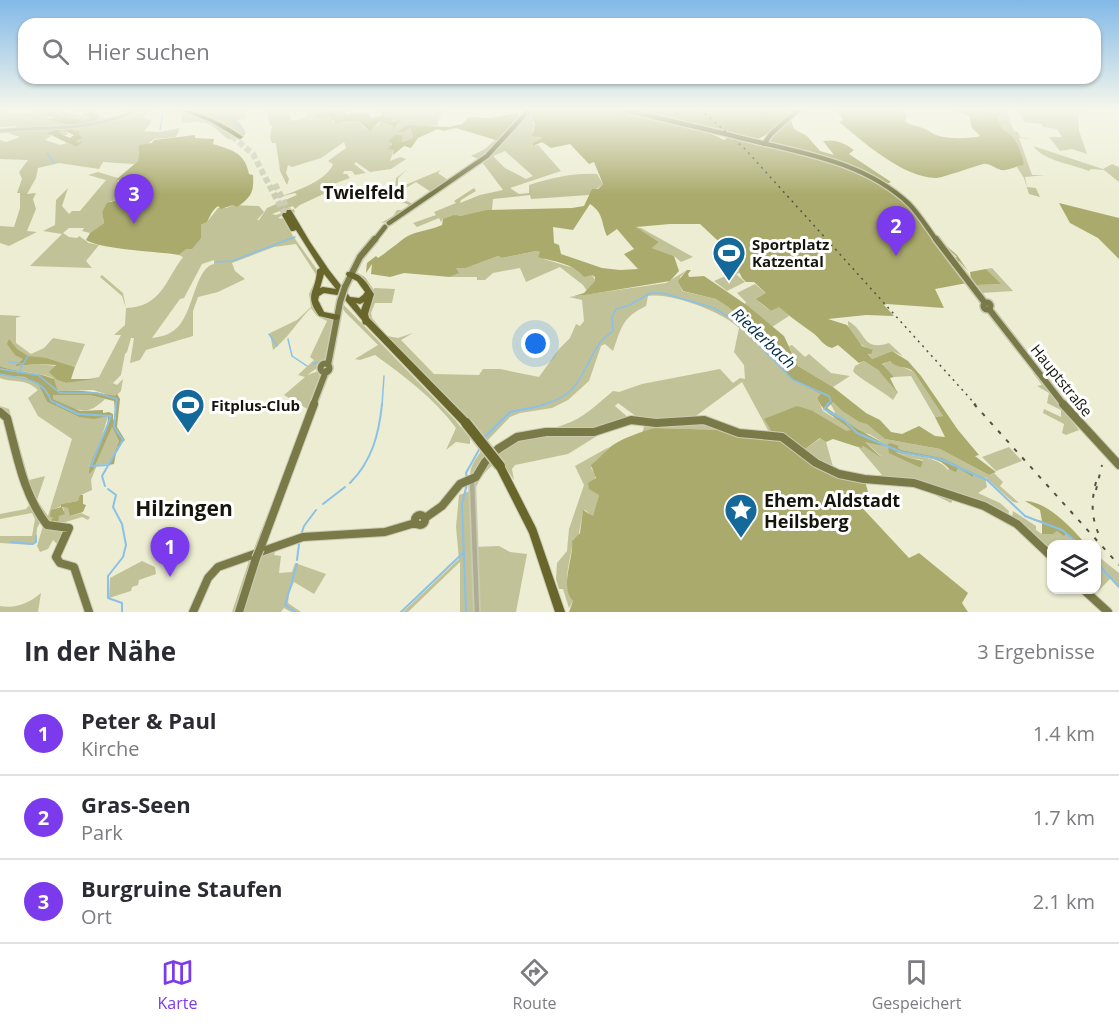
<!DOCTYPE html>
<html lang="de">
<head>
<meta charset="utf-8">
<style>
  body { margin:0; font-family:"Open Sans",sans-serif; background:#f7f7f7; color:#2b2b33 }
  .controls { position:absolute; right:18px; bottom:18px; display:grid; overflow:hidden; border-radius:12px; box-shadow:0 2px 4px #0004 }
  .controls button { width:54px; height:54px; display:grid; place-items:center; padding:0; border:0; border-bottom:2px solid #e1e1e2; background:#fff; color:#2b2b33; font:30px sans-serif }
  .you { position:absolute; left:536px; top:344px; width:21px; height:21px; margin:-15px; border:4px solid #fff; border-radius:50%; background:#1a73e8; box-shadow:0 0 0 9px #1a73e833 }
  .badge { display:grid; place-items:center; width:39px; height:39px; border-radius:50%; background:#7c3aed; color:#fff; font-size:20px; font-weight:700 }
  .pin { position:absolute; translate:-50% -50px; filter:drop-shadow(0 2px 3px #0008) }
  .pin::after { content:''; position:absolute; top:32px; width:21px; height:18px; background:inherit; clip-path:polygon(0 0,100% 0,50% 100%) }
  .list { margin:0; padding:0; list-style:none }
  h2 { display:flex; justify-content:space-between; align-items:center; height:78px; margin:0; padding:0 24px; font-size:26px }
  h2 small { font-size:20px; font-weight:400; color:#7c7c81 }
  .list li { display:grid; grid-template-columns:39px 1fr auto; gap:18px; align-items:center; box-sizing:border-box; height:84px; padding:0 24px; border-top:2px solid #e1e1e2 }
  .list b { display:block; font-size:22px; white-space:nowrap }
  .list p { margin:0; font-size:20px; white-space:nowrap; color:#7c7c81 }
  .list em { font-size:20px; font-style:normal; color:#7c7c81 }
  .icon { flex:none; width:33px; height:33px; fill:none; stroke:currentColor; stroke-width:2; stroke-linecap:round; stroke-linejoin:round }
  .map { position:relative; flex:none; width:1119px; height:612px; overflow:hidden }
  .search { position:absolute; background:#fff; box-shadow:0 2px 4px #0004; left:18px; right:18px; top:18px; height:66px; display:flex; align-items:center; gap:15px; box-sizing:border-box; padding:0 21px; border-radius:18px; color:#7c7c81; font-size:22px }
  .sheet { height:330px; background:#fff }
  nav { display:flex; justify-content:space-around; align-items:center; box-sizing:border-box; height:84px; border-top:2px solid #e1e1e2; background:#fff; font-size:16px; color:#7c7c81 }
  nav a { display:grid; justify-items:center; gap:3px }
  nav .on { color:#7c3aed }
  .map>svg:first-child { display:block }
</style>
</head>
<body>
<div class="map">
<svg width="1119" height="612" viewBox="0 0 1119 612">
  <rect width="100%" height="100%" fill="#ecedd2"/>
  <path fill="#c2c299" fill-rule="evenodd" d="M 0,109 L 6,109 L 3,112 L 32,113 L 35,110 L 6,109 L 62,109 L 61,111 L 92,118 L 85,121 L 65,119 L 64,115 L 50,111 L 48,116 L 57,117 L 48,117 L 46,119 L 73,127 L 64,130 L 68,134 L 64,136 L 59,132 L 60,130 L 49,132 L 51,136 L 45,140 L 60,145 L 67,143 L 76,147 L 78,144 L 76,144 L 75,141 L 79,136 L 71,130 L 99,116 L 110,120 L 125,113 L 123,117 L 115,122 L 149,109 L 143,118 L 151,120 L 151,123 L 144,131 L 160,132 L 180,128 L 176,137 L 154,139 L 138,152 L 138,161 L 134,164 L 103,162 L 99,169 L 59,163 L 38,168 L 36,178 L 27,194 L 36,193 L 33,199 L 36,209 L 27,231 L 37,232 L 9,246 L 0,243 L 0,226 L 14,227 L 20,208 L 20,193 L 17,193 L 22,179 L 19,172 L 28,160 L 0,159 L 0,140 L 6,142 L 20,137 L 5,132 L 0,132 L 0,129 L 10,130 L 17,126 L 0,127 Z
    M 183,109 C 204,109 224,111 244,109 L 246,119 L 238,120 L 246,133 L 240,139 C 222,142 224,132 210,125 C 201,121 192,122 182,123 L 182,114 L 172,111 L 181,112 Z
    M 266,109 L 289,109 L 292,121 L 302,119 L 309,114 L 301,110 L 294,116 L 294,109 L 325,109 L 324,112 L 316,117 L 333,118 L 332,122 L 347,123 L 358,121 L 366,129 L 379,125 L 380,121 L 393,126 L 394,129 L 399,122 L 403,123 L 400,120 L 390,122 L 390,118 L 379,117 L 386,115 L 385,109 L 444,109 L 438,121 L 438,125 L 418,127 L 414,125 L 406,129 L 412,128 L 413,138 L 401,142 L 389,141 L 394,150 L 390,161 L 400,157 L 406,159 L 391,169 L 370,172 L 356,162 L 354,164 L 366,173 L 355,175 L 352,171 L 344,171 L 343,174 L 347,174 L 350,178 L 328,186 L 334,189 L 300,205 L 295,209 L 293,206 L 272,214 L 276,215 L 294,209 L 295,213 L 290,210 L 278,218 L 284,219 L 293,236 L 318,271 C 316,290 308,292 317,311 L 331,318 L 333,321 L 328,346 L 334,348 L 333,357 L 307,375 L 319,371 L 320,378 L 291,476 L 275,521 L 268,533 L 264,553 L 276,549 L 274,555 L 281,556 L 279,573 L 292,572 L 295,563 L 326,574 L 314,594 L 294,582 L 289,594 L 288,603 L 301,612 L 291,612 L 284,608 L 281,612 L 232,612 L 249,561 L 309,410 L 284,395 L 305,377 L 298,375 L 314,360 L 310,357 L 327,321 L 317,316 L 311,308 C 297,322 288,338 273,350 L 270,333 L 297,320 L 311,307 L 309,294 L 317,276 L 296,244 L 274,247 L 232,263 L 235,271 L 245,279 L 218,292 L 198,297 L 193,311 L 193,336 L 146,350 L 140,360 L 130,363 L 134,338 L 131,338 L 127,352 L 125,354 L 121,375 L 113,383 L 108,381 L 117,385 L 123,379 L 121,391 L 115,397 L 93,390 L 58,391 L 53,378 C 36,371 17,373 0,366 L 0,315 L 21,316 L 16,318 L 16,343 L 31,354 L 44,348 L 53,338 L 85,344 L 75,367 L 47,358 L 16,366 L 38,364 L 57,366 L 50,372 L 57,380 L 66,383 L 99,377 L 121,335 L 114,335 L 125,325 L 126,308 L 122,296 L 100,277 L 102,275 L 123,293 L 126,308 C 161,307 165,281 183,257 L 179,255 L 200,236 L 201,225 L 207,222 L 218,208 L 226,208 L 233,205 L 259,206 L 264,212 L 257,220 L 259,220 L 267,208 L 297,195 L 295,193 L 279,197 C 294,192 328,180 333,164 L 328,161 L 346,148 L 344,142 L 321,158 L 292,167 L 288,165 L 286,173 L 289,179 L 287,185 L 280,171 L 276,143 L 272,143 L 270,137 L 272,126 L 270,125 ZM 214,260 L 214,264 C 193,268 194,322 170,333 C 165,336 158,337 152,338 L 180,299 L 184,298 L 202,264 Z
    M 982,109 L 1005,109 L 1014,131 L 1018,132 L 1020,137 L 1032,139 L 1019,138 L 1032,175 L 1045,175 L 1025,177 L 1027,187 L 1036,188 L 1040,197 L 1029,194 L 1024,178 L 1017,167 L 1024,163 C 1021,148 1015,134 1002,129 L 995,113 Z
    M 1019,109 L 1093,109 L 1078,114 L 1079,131 L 1087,154 L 1072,149 L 1060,151 L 1049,137 L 1062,137 L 1057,129 L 1043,127 L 1041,124 L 1024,122 Z
    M 532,114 L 534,122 L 530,123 L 535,124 L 532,132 L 538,138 L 543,138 L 534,146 L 538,145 L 561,171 L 510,188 L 519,194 L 529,193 L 529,185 C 552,178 572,173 597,174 L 603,184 L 589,195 L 531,199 L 530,195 L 493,199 L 492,210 L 443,219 L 441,222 L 439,218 L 417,227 L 413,223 L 436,215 L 434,212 L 456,203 L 454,201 L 474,188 L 476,191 L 461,200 L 460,203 L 480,195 L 503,190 L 482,162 L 498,148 L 479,159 L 471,156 L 485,149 L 495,140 L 503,142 L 525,116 ZM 505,151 L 533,176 L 526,179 L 505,168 L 493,156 Z
    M 1033,146 L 1103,169 L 1112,164 L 1119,167 L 1119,182 L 1104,170 L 1091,169 L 1089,171 C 1072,164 1044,161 1033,146 Z
    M 408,169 L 398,178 L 398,188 L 441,170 L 438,173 L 448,180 L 431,192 L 416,182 L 394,195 L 413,204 L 386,222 L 381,223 L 393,216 L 397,210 L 402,210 L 409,205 L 389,196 L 395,189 L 396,178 Z
    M 98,172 L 118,178 L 118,181 L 128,187 L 125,188 L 118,200 L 111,201 L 102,212 L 104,223 L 90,233 L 82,231 L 84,228 L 69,228 L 63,233 L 69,237 L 77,238 L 79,236 L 89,243 L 99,245 L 86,261 L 92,268 L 30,266 L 62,234 L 43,231 L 55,225 L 56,200 L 68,188 L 62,206 L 69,214 L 72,211 L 80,211 L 106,180 L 88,175 Z
    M 635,227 L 641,228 L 693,257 L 681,262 L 674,256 L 652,248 L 659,242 Z
    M 536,251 L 540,252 L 544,259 L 580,270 L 582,274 L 592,275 L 596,281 L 587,291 L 583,285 L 560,267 L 526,282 L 520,268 L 493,273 L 485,280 L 477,280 L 477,277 L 450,277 L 458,273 L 456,268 L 466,268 L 498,256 L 502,258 Z
    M 733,263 L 740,273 L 736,274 L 745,282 L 727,291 L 714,281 L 728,275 L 721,268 Z
    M 992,268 L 1013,291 L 981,293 L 977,288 L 978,285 L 1000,284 L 986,269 Z
    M 687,270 L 680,277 L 682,291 L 716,299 L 728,307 L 747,323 L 776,354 L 781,366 L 793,380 L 822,394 L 817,398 L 823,411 L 834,418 L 835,412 L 830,403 L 833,402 L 842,411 L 859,422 L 867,423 L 885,439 L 940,449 L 989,475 L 994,473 L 1003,482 L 1000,486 L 1019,503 L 1013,502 L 985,477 L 987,487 L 978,493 L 1000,503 L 1009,511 L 1008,516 L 955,497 L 951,503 L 923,489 L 901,483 L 847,478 L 770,434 L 742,382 L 689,421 L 706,421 L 724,430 L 654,428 L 642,434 L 645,423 L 618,403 L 615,406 L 631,420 L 605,431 L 568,454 L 515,465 L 512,469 L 514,480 L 500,459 C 464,486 473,507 474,547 L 499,546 L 510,552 L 527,554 L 516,612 L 460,612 L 460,562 L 408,612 L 403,612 L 459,559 L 456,527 L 459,495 L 473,490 C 465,465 476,462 487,441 L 367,319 C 369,300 374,282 353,273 L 354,271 L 365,277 L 374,290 L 374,288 L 395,289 L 392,303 L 375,303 L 371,313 L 372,318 L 387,336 L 398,338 L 413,333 L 401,340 L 434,374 L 479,375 L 483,369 L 500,369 L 539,377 L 559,349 L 570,338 L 576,324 L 580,326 L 584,321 L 582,300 L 569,297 L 666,283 ZM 648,296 C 670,292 723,312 739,328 L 734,352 L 744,365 L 745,379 L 740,378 L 733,383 L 720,369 L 642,384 L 619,392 L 613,391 C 597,404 583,419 563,425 C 534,435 521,427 493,449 L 487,441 L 510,417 L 520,413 L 552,408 L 568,400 L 589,381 L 601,346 L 605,344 L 613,351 C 622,326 622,318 646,306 ZM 813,411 L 847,431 L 869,434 L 887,445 L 899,446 L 898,448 L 902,450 L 941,458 L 952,463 L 948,470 C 938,456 912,456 896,452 L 909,458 L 923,460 L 921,468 L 890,451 L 888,447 L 864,441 L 882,457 L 863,446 L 859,448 L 882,475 L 855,476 L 834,470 L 826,442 L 821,438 L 805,449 L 786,436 Z
    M 755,284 L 767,294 L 759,302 L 771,311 L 779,306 L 789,316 L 772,327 L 745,304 L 746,302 L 737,293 Z
    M 342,303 L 455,420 L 470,438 L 470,444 L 456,442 L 446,450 L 456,428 C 434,398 404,376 375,355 L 360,360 L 355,359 L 378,345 L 345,312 L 342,307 Z
    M 848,321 C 867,331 861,352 889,343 L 903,356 L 892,351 L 872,359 L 868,353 L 873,351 C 862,346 847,336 848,321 Z
    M 792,345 L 805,357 L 809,354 L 831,373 L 850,376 L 833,387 L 798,366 L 789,346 Z
    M 864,361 L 878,370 L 898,392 L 893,400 C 883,391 858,378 853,371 L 855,366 Z
    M 889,361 L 914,372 L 943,416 L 935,417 L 911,376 L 894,377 L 882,365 Z
    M 1033,373 L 1036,373 L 1079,430 L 1066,435 L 1062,433 L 1064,424 L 1043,413 L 1044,409 L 1061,417 L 1061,410 L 1047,403 L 1049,393 L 1037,386 L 1042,385 Z
    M 0,375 L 25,377 L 39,386 L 47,402 L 79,417 L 108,416 L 98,450 L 89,466 L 107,438 L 110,428 L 112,427 L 119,441 L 109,464 L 97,465 L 91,480 L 92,490 L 81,495 L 78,501 L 62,504 L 61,506 L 52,510 L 53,516 L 59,516 L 64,511 L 63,507 L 68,508 L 71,516 L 81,513 L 90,517 L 88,520 L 82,517 L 59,524 L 41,521 L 37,528 L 36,542 L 32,545 L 0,543 L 0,536 L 32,536 L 35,519 L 32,513 L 0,519 L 0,514 L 26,509 L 32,502 L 4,421 L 0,417 L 0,406 L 9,409 L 29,480 L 45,476 L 37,500 L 48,516 L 72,439 L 38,416 L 28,398 L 38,390 C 23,377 16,384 0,378 Z
    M 53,395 L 89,395 L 105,399 C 85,419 76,409 53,399 Z
    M 609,447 L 591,468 L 596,475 L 594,481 L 599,495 L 593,517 L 585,510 L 583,512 L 578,538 L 573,539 C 572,557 560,585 573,601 L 569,608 L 563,589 L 559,589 L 556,579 L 557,563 L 567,551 L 569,529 L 584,485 L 575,466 Z
    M 1009,447 L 1022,461 L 996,471 L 982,457 Z
    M 1013,511 L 1036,526 L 1036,530 L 1042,534 L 1053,534 L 1056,531 L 1066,533 L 1076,542 L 1075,544 L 1052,544 L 1051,548 L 1047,552 L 1012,518 Z
    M 43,526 L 65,531 L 57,544 L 53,540 L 48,549 L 40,552 L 37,546 Z
    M 1099,557 L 1119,573 L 1119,588 L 1111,578 L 1098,591 L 1096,590 L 1097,568 L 1099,567 L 1097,561 Z
    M 142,561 L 155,567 L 156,574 L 139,580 L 138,585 L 132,587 L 131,591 L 109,598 L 110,578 Z
    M 41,593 L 38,612 L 0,612 L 0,606 C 16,609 29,603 41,593 Z"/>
  <path fill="#aaaa6d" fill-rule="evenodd" d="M 62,109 L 89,110 L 99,116 L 93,122 L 80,125 L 72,130 L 80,132 L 78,134 L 82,138 L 76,141 L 77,143 L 84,141 L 76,147 L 47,133 L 58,129 L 61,130 L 59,132 L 63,135 L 70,138 L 74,135 L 63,130 L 70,129 L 72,126 L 45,119 L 57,117 L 48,116 L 47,113 L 56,111 L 54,113 L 84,121 L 91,118 L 81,114 L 83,112 Z
    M 322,109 L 347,109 L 345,115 C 354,113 360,110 370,115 L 371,118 L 382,115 L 380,111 L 385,109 L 386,115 L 383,117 L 392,117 L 392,122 L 400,120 L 404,123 L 399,122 L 394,129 L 393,126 L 380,121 L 370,131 L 358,121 L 336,123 L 329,117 L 317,119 L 315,117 L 326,110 Z
    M 534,109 L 613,109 L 704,130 L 724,140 L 730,136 C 779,149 861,162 899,196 C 925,221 945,255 967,283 L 935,289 L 944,308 L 887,304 L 884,305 L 894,316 L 866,315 L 828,319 L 847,325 L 862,346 L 873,350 L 871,354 L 868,354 L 872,359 L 892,351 L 908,361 L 921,376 L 958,430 L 979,455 L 975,456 L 996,472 L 989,475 L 940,449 L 885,439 L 867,424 L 859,422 L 842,411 L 833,402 L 827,408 L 857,429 L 887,445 L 890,443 L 899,446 L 898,448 L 902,450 L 942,458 L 973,473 L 973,477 L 958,468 L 956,472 C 948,470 946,464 939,461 C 927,456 909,455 895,452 L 909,458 L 923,461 L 921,468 L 889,453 L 888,447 L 865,442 L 882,458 L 863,446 L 861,448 L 833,439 L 826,442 L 820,438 L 805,449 L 786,436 L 772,432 L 764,419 L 797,406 L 813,411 L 847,431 L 851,430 C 838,417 824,415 817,398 L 821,394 L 791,379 L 781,366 L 776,354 L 747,323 L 728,307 L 716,299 L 683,291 L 678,281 L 687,270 L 691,270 L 688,274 L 689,277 L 704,276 L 748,306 L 784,336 L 798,366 L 833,387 L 866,413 L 880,420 L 891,432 L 902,434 L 919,426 L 935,436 L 945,437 L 935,417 L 943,416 L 914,372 C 906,365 897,369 890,361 L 882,364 L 894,377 L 890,378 L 897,392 L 878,370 L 864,361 L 859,363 L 838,345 L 832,348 C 823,346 820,338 813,333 C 802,325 790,317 779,307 L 771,311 L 756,299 L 766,293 L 754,282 L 746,282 L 742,278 L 730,252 L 700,224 L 670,224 L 636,227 L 659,242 L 652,248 L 674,256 L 679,271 L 670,281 L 585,295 L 574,296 L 584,293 L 595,281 L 595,277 L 592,275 L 584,277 C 573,263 555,262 538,257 L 540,252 L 536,251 L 502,258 L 498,256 L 466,268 L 456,268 L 459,273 L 450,277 L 404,273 L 390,277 L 371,274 L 372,264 L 366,273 L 367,263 L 376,256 L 378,258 C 387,252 399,242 406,237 C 416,231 431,230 442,225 L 443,219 L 454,215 L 460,216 L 487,210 L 572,208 L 584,206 L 592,189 L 598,189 L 603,184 L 594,162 L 589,164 L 570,144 L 551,148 L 542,142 L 533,146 L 533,143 L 543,138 L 532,136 L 535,125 L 531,112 ZM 590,204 C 604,213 601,223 607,236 L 617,229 L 634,249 L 624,254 L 638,269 L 620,270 L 602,268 L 561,254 L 559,245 L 554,243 L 553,227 L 573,230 Z
    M 642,109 L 798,109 L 766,135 L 756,140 L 640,112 Z
    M 836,109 L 896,109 L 907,113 L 905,121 C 910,126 916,125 922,128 C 927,129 931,133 936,135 C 945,139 971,139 980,136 L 972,128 L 969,116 L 952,109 L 982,109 L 996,114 L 1002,129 C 1015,134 1021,149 1024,163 L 1023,165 C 1016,166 1008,171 1001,170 C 994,168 990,163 983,164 C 972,167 942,178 936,178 C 903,178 861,140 839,122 L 843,120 Z
    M 517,113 L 520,118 L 499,141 L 456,128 L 443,131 L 438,129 L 418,138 L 411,148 L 404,146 L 393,155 L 394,150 L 388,149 L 392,144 L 388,141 L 395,135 L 403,135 L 402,142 L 413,138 L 411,128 L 403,132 L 394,131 L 399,131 L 406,125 L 449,127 L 462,124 L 469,117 L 489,118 Z
    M 791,120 L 794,129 L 807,136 L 820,151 L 834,155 L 823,141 C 836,139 844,143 854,150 L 849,154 L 891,182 L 886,184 L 873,176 L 768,143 L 771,140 L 769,136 Z
    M 195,135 L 195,138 L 214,139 L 213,144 C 231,150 245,152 249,174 L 253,175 C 254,191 252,197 237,207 L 233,205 L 221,209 L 218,206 C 211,211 210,217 207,222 L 201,225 L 201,238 L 192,249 L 186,249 L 179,255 C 157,251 102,250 86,240 L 90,233 L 104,223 L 102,212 L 107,203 L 118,200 L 128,187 L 117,179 L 138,161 L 139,145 L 152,143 L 154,140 Z
    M 1059,203 L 1119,218 L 1119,259 L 1098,238 L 1070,223 Z
    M 936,237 L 957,255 L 968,271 L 959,261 L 955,262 L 972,285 L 970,272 L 986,269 L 1001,284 L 978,285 L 977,288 L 981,293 L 978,294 L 938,243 L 954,258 L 957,257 Z
    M 9,339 L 17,349 L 28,356 L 47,358 L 75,367 L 71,379 L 94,379 L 66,383 L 57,380 L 49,372 L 56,365 L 38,364 L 15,366 L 23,359 L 15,355 L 7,344 Z
    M 0,366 C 17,373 36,371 54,379 L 58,391 C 79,390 95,391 115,396 L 117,394 L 120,399 L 117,427 L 125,440 L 117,448 L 114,464 L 109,465 L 119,441 L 112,427 L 93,470 L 89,474 C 90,453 108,438 108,416 L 94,419 L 79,417 L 47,402 L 39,386 L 25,377 L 0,375 ZM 53,395 L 89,395 L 114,401 L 116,419 L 113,420 L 113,414 L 109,412 L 103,413 L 103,410 L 80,411 L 53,399 Z
    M 654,428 L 724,430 L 766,440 L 778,438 L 806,457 L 865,481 L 868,492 L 854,499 L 909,558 L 919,553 L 968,593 L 962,603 L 968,612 L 569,612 L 573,601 C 559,587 574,558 572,541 L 580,533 L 583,510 L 593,516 L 599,495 L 589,489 L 588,483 L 596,478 L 591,465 C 598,460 603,453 609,448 C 619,439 641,432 654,428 Z
    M 80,495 L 83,495 L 83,504 L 86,505 L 83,512 L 70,516 L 68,508 L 62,507 L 65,514 L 59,516 L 58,524 L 53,524 L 51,522 L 53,517 L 50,517 L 51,510 L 61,507 L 61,504 L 78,501 Z
    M 1025,501 C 1049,502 1071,528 1086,544 L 1075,544 L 1076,542 L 1066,534 L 1064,536 L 1057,531 L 1053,534 L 1042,534 L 1042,523 L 1033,520 L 1033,519 L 1042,521 L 1040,510 Z"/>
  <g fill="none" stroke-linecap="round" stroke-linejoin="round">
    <path stroke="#8ac1e9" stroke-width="1.5" d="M 154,109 L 163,111 L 160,130
      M 213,109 L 232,119 L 244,131
      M 1,111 L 4,109
      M 47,153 L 54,163
      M 484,154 L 495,144
      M 216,262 L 232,261 L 295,237
      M 269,334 L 277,346
      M 288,339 L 292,356 L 307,366
      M 9,362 L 23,364 L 18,373
      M 24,363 L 28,356
      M 313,364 L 319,362
      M 0,369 L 38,375 L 60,393 L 97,393 L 117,399 L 116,405
      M 0,374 C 22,379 43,377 51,401 L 60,405
      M 382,405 L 384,376
      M 542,405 C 581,395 580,373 599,344 C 602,338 608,336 613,331 L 612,317 L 616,309 L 630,305 L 650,293 L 662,293 L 714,308 L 735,321 L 793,380 L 829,396 L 831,401 L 827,405"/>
    <path stroke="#8ac1e9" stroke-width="2" d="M 57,404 L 78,414 L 111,416 L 91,466 L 109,465
      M 828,404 L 824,409 L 844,420 L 857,433 L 873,440 L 901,452 L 940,459 L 987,480 L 1025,516 L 1062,530 L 1079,544
      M 542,405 L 546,404
      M 484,438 L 510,412 L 540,406
      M 467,479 L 466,473 L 480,448
      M 350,483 C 372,461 379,434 382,404
      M 105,486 L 102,476 L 123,440 L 114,427 L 116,404
      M 108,489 L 116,495 L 113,507 L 122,524 L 126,545 L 123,557 L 108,576 L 108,598 L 122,603 L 122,612
      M 323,504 L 345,487
      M 301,535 L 304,526 L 316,510
      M 11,542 L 33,544 L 36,542 L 36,536
      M 297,560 L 299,544
      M 1096,562 L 1119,587
      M 296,612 L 285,605 L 297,564
      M 401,612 L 464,552
      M 466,612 L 462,504 L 467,484"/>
    <path stroke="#cccdb4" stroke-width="6" stroke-dasharray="6 3" stroke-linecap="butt" d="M 232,136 L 253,154 L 285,215
      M 275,184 L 289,212"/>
    <g stroke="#cacab2" stroke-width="5">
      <path id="minor-far1" d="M 0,131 C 54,125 88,133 140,109"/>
    </g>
    <g stroke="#cacab2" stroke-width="8">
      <path id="minor" d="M 472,480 L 477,612"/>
    </g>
    <g stroke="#cacab2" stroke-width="7">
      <path id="major-far2" d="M 620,109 L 726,134
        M 737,137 C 796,152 863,160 909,204 C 919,214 928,229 937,241
        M 764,144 L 771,134 L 799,109
        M 389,223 L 487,156 L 530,109
        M 374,241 L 385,227"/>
    </g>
    <g stroke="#cacab2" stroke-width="9">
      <path id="major-far1" d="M 936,239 L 985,303
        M 345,287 L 360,257 L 375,239
        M983.5 306a3.5 3.5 0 1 1 7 0a3.5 3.5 0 1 1-7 0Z
        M 989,309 L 1064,405
        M320.5 368a4.5 4.5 0 1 1 9 0a4.5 4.5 0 1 1-9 0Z
        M 328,365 L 340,302
        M 313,405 L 326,371"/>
    </g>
    <g stroke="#cacab2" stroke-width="10">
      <path id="major" d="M 1063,404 L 1119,465
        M 0,412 L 7,418 C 17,455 23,494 47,525 L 69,528 L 56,557 L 60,563 L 74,567 L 89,612
        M415 520a5 5 0 1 1 10 0a5 5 0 1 1-10 0Z
        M 425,518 L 442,506 L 460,484 L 476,477 L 485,462 L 498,449 L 517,437 L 546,432 L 594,432 L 631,420 L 656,423 L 704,420 L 739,433 L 782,437 L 816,463 L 839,474 L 864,479 L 914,483 L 984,506 L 1017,524 L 1052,557
        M 260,549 L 314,404
        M 1084,590 L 1108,612
        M 193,612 L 208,578 L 218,567 L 303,537 L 385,532 L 415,523
        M 239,612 L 256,558"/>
    </g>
    <g stroke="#cacab2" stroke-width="2">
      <path id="highway" d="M 176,109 C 196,109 227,125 243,137 L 240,139 L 238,138 L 211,122 Z
        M 287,210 L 291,210 L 310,242 L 329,270 L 350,297 L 359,298 L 363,295 L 365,292 L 357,281 L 347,276 L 346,274 L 347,272 C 361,272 367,283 374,294 L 368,314 L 369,318 L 469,420 L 470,423 L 469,426 L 466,427 L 463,426 L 366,325 L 363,324 L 362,320 L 340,294 L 337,295 L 324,293 L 319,296 L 318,300 L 324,312 L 339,315 L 340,317 L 339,319 L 336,320 L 319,316 C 303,294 316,293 317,270 L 320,268 L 296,230 L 293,231 L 291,231 L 282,215 L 283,213 L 286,213 ZM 324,274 L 336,289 L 323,287 L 320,288 ZM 364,302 L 361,310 L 356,303 L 360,304 Z
        M 500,462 L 503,463 L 536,528 L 565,612 L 555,612 L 529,533 L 495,466 L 497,463 Z"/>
    </g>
    <use href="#minor-far1" stroke="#adad93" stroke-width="3"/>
    <use href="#minor" stroke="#adad93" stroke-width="4.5"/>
    <use href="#major-far2" stroke="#7a7948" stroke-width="4.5"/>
    <use href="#major-far1" stroke="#7a7948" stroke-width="6"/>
    <use href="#major" stroke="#7a7948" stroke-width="8"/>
    <use href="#highway" fill="#68662b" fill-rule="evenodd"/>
    <path stroke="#525244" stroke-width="1.5" stroke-dasharray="2 4.5" stroke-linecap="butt" d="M 700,109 L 745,149 L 976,405"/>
    <path stroke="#525244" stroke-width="2" stroke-dasharray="4 8" stroke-linecap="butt" d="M 974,404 L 1119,565
      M 1096,482 C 1091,502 1091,518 1100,537
      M 1096,490 L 1102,465"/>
    <g stroke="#cacab2" stroke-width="7" stroke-linecap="butt">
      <path id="major-bridge-far2" d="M 726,134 L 737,137"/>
    </g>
    <g stroke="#cacab2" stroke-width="9" stroke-linecap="butt">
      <path id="major-bridge-far1" d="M 340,302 L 345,287"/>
    </g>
    <g stroke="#cacab2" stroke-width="10" stroke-linecap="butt">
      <path id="major-bridge" d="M 256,558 L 260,549"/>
    </g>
    <g stroke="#cacab2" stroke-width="13" stroke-linecap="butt">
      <path id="highway-bridge" d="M 466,423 L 500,466"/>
    </g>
    <use href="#major-bridge-far2" stroke="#7a7948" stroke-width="4.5"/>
    <use href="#major-bridge-far1" stroke="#7a7948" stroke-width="6"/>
    <use href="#major-bridge" stroke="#7a7948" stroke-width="8"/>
    <use href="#highway-bridge" stroke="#68662b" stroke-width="10"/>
  </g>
  <linearGradient id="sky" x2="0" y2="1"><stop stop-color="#82b9e8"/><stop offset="0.56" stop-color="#f6f7eb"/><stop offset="1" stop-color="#f6f7eb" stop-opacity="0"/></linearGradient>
  <rect width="1119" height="195" fill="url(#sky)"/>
  <defs>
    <g id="stadium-pin" transform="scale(1.725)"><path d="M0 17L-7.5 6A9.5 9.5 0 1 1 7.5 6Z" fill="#15699a" stroke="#fff"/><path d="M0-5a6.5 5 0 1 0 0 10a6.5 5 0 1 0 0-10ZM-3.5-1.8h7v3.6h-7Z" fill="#fff"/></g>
    <g id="sight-pin" transform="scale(1.725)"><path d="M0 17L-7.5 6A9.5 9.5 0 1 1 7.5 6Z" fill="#15699a" stroke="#fff"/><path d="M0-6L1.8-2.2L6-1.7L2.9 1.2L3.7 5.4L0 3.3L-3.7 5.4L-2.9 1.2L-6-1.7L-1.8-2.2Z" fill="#fff"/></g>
  </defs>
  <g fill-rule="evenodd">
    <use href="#stadium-pin" x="729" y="253"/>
    <use href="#stadium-pin" x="188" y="405"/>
    <use href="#sight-pin" x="741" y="510"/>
  </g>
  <g text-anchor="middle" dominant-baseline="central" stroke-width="6" stroke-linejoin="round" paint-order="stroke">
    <g font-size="15" font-weight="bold" fill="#15150c" stroke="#fff" text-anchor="start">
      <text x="752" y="244">Sportplatz<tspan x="752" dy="17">Katzental</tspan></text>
      <text x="211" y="405">Fitplus-Club</text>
    </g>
    <g font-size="15" fill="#15150c" stroke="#fff">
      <text transform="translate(1062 380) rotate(51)">Hauptstraße</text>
    </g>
    <g font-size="16" font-style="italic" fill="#012e48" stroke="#fff">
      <text transform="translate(764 338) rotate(43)">Riederbach</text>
    </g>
    <g font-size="18" font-weight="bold" fill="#15150c" stroke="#fff">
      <text x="364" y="192">Twielfeld</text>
    </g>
    <g font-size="18" font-weight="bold" fill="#15150c" stroke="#fff" text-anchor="start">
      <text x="764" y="500">Ehem. Aldstadt<tspan x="764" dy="21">Heilsberg</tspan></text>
    </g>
    <g font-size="21" font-weight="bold" fill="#15150c" stroke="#fff">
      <text x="184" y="508">Hilzingen</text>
    </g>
  </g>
</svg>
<div class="controls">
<button><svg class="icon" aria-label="layers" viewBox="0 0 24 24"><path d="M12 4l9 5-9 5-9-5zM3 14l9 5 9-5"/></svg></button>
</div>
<div class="you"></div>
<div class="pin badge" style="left:170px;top:577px">1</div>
<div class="pin badge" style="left:896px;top:256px">2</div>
<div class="pin badge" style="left:134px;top:224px">3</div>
<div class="search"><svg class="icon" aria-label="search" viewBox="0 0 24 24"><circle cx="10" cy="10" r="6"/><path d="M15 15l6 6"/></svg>Hier suchen</div>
</div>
<section class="sheet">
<h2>In der Nähe<small>3 Ergebnisse</small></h2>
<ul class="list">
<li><span class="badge">1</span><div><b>Peter &amp; Paul</b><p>Kirche</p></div><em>1.4 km</em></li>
<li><span class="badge">2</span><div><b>Gras-Seen</b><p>Park</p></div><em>1.7 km</em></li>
<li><span class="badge">3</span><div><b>Burgruine Staufen</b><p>Ort</p></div><em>2.1 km</em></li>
</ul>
</section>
<nav>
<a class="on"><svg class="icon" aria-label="map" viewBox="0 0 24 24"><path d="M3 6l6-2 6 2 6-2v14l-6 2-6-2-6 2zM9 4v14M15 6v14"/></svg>Karte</a>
<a><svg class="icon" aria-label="directions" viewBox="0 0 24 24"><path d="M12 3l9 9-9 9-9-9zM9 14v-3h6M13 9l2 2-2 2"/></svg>Route</a>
<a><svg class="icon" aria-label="saved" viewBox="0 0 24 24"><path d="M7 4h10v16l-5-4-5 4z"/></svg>Gespeichert</a>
</nav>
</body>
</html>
